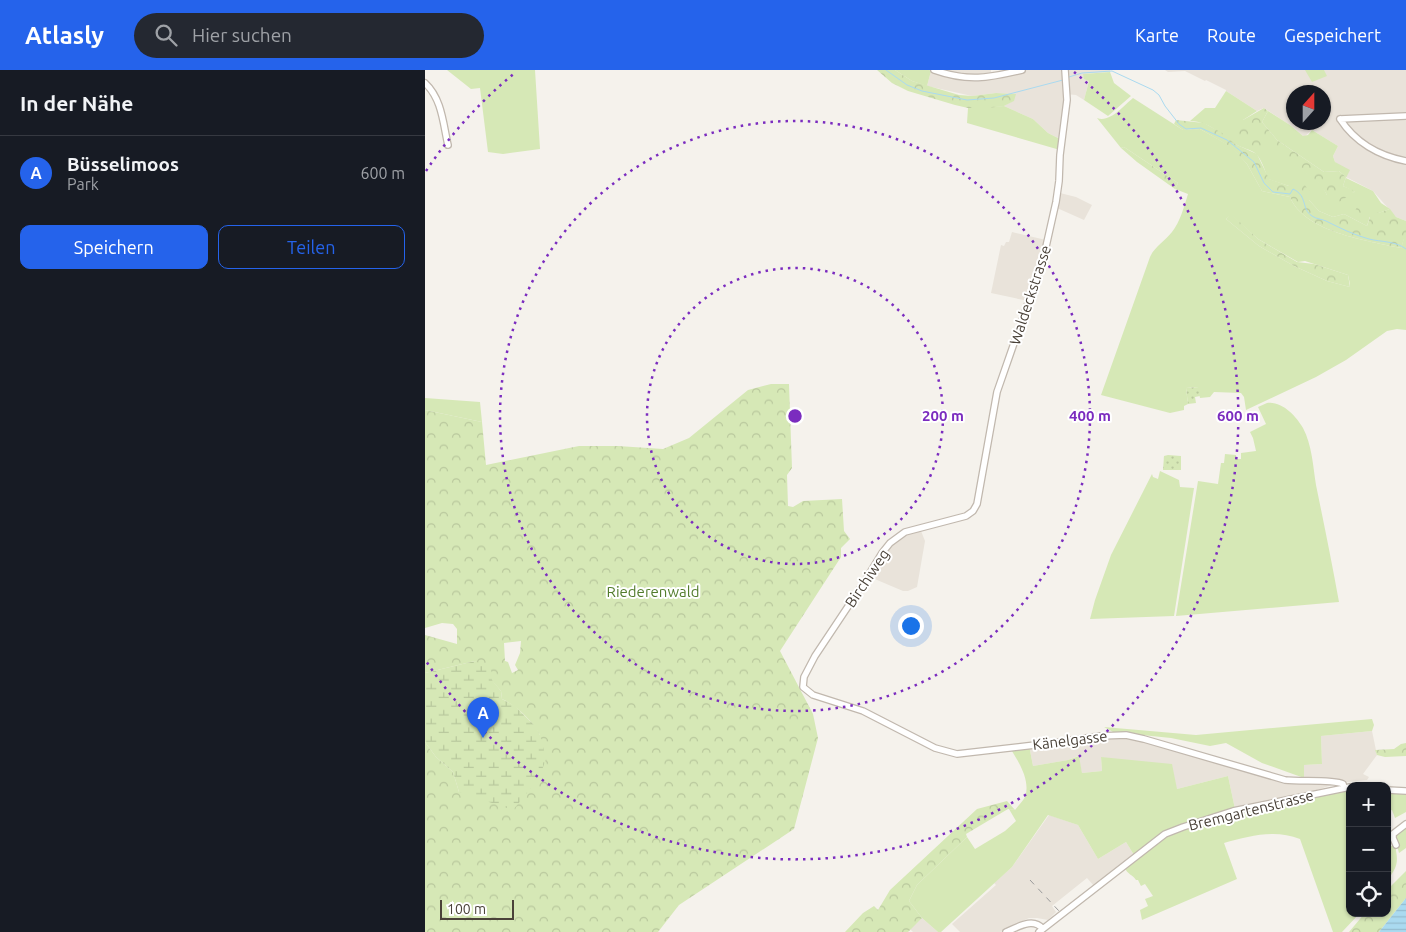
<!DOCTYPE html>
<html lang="de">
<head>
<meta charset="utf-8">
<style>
  body { margin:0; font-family:Ubuntu,sans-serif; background:#242831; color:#f1f3f6 }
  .controls { position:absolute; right:15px; bottom:15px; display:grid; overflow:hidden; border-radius:10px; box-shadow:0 1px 4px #0004 }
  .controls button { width:45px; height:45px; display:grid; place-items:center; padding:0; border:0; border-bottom:1px solid #363941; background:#171b24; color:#f1f3f6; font:25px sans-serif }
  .compass { position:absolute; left:861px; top:15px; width:45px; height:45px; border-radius:50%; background:#171b24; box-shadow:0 1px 4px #0004; rotate:21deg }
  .scale { position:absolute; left:15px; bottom:12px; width:74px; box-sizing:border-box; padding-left:5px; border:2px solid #4a4239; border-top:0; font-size:14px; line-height:18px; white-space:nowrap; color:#4a4239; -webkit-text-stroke:4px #fff; paint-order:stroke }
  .you { position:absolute; left:485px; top:555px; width:18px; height:18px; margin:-12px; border:4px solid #fff; border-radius:50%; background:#1a73e8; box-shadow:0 0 0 8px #1a73e833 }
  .badge { display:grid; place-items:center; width:32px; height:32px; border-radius:50%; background:#2563eb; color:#fff; font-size:16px; font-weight:700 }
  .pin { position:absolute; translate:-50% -41px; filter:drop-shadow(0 1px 2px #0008) }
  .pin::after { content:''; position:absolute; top:26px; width:18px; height:15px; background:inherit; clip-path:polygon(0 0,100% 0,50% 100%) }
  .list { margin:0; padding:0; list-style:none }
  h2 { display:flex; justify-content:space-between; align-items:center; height:65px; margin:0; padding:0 20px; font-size:21px }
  h2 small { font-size:16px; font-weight:400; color:#9ea1a6 }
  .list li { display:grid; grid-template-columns:32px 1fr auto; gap:15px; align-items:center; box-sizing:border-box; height:75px; padding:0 20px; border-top:1px solid #363941 }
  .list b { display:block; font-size:19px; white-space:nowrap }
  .list p { margin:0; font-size:16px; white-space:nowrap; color:#9ea1a6 }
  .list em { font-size:16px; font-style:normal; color:#9ea1a6 }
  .actions { display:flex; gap:10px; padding:15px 20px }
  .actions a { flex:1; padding:11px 0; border:1px solid #2563eb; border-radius:10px; text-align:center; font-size:18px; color:#2563eb }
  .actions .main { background:#2563eb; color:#fff }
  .icon { flex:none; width:28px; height:28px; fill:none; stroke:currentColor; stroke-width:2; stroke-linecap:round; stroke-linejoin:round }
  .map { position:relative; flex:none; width:981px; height:862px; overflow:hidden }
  header { display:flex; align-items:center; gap:30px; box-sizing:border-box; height:70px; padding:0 25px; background:#2563eb; color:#fff }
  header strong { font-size:24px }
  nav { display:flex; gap:28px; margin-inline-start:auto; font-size:18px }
  .search { width:350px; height:45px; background:#242831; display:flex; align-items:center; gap:12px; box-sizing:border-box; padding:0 18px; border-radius:28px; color:#9ea1a6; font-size:19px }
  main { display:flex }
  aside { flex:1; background:#171b24 }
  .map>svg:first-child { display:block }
</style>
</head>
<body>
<header>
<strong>Atlasly</strong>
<div class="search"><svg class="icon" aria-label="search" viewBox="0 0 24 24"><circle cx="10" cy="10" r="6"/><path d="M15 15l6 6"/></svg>Hier suchen</div>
<nav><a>Karte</a><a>Route</a><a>Gespeichert</a></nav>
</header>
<main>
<aside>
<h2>In der Nähe<small></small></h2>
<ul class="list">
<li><span class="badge">A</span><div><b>Büsselimoos</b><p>Park</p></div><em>600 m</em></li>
</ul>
<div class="actions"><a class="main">Speichern</a><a>Teilen</a></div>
</aside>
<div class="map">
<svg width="981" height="862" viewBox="0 0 981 862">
  <defs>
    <pattern id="forest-crowns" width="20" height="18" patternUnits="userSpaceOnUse" patternTransform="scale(1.25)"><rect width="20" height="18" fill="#d6e8b6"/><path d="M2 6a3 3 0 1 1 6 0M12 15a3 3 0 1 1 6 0" fill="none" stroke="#b9c89d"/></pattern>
    <pattern id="wetland-marsh" width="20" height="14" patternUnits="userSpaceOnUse" patternTransform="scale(1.25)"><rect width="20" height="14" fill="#d6e8b6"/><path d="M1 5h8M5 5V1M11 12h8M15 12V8" fill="none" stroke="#b9c89d"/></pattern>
    <pattern id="park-dots" width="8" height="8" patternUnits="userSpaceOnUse" patternTransform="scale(1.25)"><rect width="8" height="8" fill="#d6e8b6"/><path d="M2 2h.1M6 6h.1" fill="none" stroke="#b9c89d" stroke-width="1.8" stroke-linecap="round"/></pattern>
    <pattern id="water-rules" width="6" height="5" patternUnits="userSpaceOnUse" patternTransform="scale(1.25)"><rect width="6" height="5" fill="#aadaf0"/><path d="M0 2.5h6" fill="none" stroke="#94bccf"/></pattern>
  </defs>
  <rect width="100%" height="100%" fill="#f5f2ec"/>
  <path fill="#e9e3da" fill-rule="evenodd" d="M 504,0 L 566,0 L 566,2 L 580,0 L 685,0 L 685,2 L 658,4 L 664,11 L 659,30 L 651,25 L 640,24 L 635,69 L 623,63 L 608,49 L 579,36 L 588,31 L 590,24 L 571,23 L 547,26 L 502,16 L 506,1 Z
    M 740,0 L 981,0 L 981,151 L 971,147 L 948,121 L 921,107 L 910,92 L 908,86 L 913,76 L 887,60 L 879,67 L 865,55 L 839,38 L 832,41 L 801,21 L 801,20 L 781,10 L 780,11 L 760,1 L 743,2 ZM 868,22 L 898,22 L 898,52 L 868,52 Z
    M 635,123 L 651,127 L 667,135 L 659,150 L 632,138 Z
    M 587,162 L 621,170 L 603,231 L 566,223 L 576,175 L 579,176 L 581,172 L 584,172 Z
    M 496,461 L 500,471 L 492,517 L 483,521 L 478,521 L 445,507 L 457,485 L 469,471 L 479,466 Z
    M 947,661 L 952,685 L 938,704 L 944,707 L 942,710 L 913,713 L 886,722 L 810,739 L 803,706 L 752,719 L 676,687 L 677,701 L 657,703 L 653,686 L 643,690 L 608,696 L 604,675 L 688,662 L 715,667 L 859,710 L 879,712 L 879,695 L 897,694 L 896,666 Z
    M 624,745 L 653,755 L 673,789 L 701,772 L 709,785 L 669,816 L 662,808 L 627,836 L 631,842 L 623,850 L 612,848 L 604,848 L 575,862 L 535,862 L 527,854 L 571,815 L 569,813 L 587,797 Z
    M 497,848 L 513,862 L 488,862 L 485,859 Z"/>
  <path fill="#d6e8b6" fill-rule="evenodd" d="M 22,0 L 110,0 L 115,79 L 78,84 L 63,82 L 55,18 L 46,19 Z
    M 470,0 L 504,0 L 506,1 L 502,16 L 487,11 Z
    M 880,0 L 899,0 L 902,6 L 887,12 Z
    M 685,2 L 689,13 L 706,26 L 683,46 L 659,30 L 664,11 L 659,9 L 658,4 Z
    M 801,21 L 832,41 L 818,50 L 844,75 L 896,114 L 902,125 L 930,122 L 918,116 L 921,107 L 914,101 L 899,102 L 852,70 L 837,52 L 843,41 L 865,55 L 878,66 L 883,65 L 887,60 L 913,76 L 908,86 L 910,92 L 925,100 L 921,108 L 948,121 L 956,133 L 965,139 L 945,146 L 942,156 L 919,144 L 908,147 L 894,141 L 884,130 L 864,116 L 843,109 C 841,103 836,88 831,84 C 826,79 816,78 810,74 C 794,64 786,52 765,51 L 780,38 L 790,38 Z
    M 708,28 L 758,60 L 775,59 L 807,77 L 822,94 L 837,121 L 865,127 C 879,162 943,171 976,178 L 979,168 L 981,169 L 981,260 L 972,259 L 962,261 L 921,290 L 891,307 L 821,340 L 819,327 L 816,323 L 789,322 L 785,327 L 775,328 L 773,317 L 761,318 L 763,334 L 759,336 L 759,340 L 745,343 L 676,325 L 725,187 C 730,176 740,171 747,162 C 755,152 759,137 763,124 L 750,119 L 753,113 L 699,77 L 696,78 L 672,48 C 685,53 698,36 708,28 ZM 806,145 L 833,169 L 873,192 L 880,191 L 923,205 L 925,214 L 925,217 L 902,211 L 869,196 L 834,176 L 801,149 Z
    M 579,36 L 608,49 L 623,63 L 637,70 L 635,80 L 542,53 L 543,38 Z
    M 0,328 L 55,332 L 57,352 L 0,340 Z
    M 842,333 C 857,331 871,346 878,358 C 887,375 888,396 891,415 C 899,454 907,493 914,532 L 751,546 L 773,411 L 793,414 L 796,393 L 799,393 L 800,384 L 811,385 L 811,389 L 816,389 L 816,383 L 831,381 L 828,368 L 825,362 L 841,354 L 833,337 Z
    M 735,401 L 754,410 L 755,417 L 769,418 L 749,546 L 665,549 L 670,530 L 686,485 L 727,404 L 728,407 L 733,409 Z
    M 947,649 L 949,655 L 947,661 L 896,666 L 897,694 L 879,695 L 879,708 L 837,693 L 801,673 L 785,676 L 746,668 L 688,662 L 679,657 L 771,665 Z
    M 604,675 L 608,696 L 643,690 L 654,686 L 657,703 L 677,701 L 676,687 L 747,694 L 752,719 L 803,706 L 810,739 L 757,755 L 709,785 L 701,772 L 673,789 L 653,755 L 623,745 L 587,797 L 516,862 L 513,862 L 497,848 L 484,831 L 492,815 L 542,767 L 550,779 L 580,761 L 591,751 L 584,739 L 590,740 C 593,736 598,731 600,727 C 606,710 593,691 585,678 Z
    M 925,719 L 925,843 L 935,843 L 917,862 L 908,862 L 875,769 C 850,759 824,766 799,773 L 812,809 L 717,850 L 715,840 L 723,836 L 720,829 L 728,826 L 720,814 L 716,816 L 713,810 L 711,810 C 708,805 702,804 700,798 L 736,769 L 747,763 L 809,743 L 838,737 L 849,740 C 857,736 878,733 889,730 L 888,726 Z
    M 962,722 L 981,724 L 981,742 L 970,748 L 967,740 L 962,741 Z
    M 981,755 L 981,778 L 974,783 L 969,764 Z
    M 962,776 L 970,776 C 974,793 972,797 962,811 Z"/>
  <path fill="url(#forest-crowns)" fill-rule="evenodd" d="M 452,0 L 470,0 L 487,11 L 534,25 L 547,26 L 571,23 L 591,24 L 589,31 L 579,36 L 562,38 L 543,38 L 530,35 L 483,21 L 467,13 Z
    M 839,38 L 843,41 L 837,52 L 852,70 L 899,102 L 914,101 L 921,107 L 918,116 L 930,121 L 913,133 L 902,125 L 895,114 L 844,76 L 839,83 L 813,67 L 809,61 L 812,51 L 818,50 Z
    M 751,50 L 779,53 L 797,63 L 810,74 L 832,84 L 844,109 L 864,116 L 875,109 L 887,124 L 884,130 L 894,141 L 908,147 L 919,144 L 942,156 L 945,147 L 930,141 L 933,135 L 953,143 L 965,139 L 971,147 L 981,151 L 981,169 L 979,169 L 976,178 C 943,171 879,162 865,127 L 837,121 L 822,94 L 806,77 L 775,59 L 758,60 L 749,54 Z
    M 699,77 L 753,113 L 750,119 L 712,92 L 696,78 Z
    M 806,144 L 833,169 L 872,192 L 889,194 L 923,205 L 925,217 L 902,211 L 869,196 L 834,176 L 801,149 Z
    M 346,314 L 364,314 L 367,398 L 362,405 L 363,436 L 368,437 L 378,431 L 417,429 L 419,461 L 425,469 L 416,478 L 416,487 L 355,581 L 388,644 L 393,668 L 369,759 L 254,835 L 233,862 L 0,862 L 0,672 L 11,687 L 28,702 L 34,722 L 115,665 C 107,650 92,636 77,629 L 76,621 L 50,591 L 0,603 L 0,565 L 32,574 L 32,559 L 28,554 L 17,553 L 0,558 L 0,340 L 57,352 L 61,395 L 154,376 L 193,376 L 238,379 L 264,368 L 323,320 ZM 96,571 L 95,583 L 90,595 L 93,600 L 87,603 L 83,592 L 80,591 L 79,573 Z
    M 981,673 L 981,686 L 960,687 L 952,685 L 950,680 L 969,679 L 976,674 Z
    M 888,726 L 889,730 C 878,733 867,735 856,737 C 852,738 848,740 844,741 L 838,737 Z
    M 582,731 L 590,740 L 583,739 L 541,764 L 542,767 L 492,815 L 484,831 L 497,848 L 483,862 L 420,862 L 438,843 L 449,836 L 453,840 L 465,820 L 552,739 Z
    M 981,801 L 981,828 L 954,862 L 924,862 L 940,843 L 962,843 L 962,820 Z"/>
  <path fill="url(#wetland-marsh)" d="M 50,591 L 66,600 L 67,610 L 76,621 L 77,629 L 90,636 L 111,657 L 115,665 L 121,689 L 114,708 L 88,740 L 34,722 L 28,702 L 11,687 L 0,672 L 0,603 Z"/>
  <path fill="url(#park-dots)" d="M 774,317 L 775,326 L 770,327 L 771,333 L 763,334 L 761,318 Z
    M 743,385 L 756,386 L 756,400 L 738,400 L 739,386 Z"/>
  <path fill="url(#water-rules)" d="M 981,828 L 981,862 L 954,862 Z"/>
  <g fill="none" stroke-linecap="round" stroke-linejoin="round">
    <path stroke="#aadaf0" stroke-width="1" d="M 461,0 L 482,15 L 497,21 L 542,30 L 569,28 L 638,10
      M 644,7 L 657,3 L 687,1 L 728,20 L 734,25 L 740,36 L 754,54 L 761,59 L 776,58 L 802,70 L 829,92 L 839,113 L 848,122 L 865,124 L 868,119 C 883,126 876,139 887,146 C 891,149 897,149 901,151 C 915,158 929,165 944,169 C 956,172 971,171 981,179"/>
    <g stroke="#c1b8ae" stroke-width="8">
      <path id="minor" d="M 509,0 C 543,12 563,8 597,0
        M 640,0 L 642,30 L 635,85 L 634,111 L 631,132 L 618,190 L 572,322 L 552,434 L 548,441 L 541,446 L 480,462 L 465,473 L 457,483 L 438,514 L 390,586 L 379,607 L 378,617 L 388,625 L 438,641 L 510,678 L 532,684 L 627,673 L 675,666 L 701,665 L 719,669 L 860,710 C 874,712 908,709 918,714 L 919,718
        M 0,13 C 17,29 18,53 23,75
        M 915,49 C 930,72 954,86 981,91
        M 915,49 L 981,46
        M 962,720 L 981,721
        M 971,775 L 968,768 L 968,764 L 981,754
        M 581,862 C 593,857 608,847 618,859
        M 614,862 L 740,764 L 758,757 L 808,741 L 925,717"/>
    </g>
    <use href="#minor" stroke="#fff" stroke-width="5.5"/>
    <path stroke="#9a9a9a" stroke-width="1" stroke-dasharray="6 6" stroke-linecap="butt" d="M 605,810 L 634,841"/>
  </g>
  <g fill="none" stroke="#7b2cbf" stroke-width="2.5" stroke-dasharray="2.5 5">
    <circle cx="370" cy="346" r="148"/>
    <circle cx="370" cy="346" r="295"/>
    <path d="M1 101A443 443 0 0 1 91 2M649 2A443 443 0 1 1 1 591"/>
  </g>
  <g text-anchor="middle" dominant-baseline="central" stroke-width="4" stroke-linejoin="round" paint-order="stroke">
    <g font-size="15" fill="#4a4239" stroke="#fff">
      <text transform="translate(605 225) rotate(-72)">Waldeckstrasse</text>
      <text transform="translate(442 508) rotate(-56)">Birchiweg</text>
      <text transform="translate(645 670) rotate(-7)">Känelgasse</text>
      <text transform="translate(826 740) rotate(-14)">Bremgartenstrasse</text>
    </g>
    <g font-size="15" fill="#527c2c" stroke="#fff">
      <text x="228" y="521">Riederenwald</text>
    </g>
  </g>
  <circle cx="370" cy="346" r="8" fill="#7b2cbf" stroke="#fff" stroke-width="2.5"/>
  <g font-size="15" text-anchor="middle" font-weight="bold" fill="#7b2cbf" stroke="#fff" stroke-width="4" stroke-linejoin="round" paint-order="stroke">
    <text x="518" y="351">200 m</text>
    <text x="665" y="351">400 m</text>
    <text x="813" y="351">600 m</text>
  </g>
</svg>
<div class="controls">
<button>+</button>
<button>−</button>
<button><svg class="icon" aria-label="locate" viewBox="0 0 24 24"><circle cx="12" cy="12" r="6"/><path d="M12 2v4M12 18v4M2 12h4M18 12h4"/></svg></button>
</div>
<svg class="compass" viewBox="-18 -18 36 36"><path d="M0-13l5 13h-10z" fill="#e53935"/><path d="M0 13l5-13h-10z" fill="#9ea1a6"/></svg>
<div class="scale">100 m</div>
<div class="you"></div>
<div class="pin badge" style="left:58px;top:668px">A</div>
</div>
</main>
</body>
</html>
